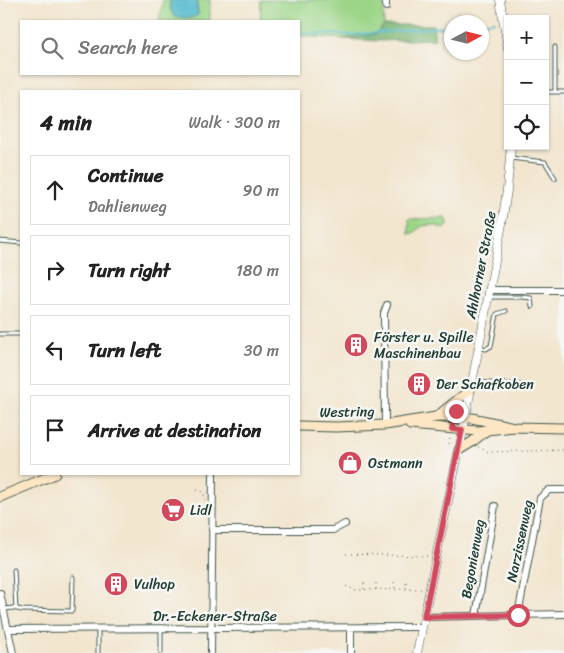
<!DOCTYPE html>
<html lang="en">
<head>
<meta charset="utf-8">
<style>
  body { margin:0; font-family:Sriracha,sans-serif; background:#f2f2f2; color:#222 }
  .controls { position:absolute; right:15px; top:15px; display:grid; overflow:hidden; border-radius:0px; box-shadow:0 1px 4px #0004 }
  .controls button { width:45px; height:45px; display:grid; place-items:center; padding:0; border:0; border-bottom:1px solid #e0e0e0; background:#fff; color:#222; font:25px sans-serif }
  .compass { position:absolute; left:444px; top:15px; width:45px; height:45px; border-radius:50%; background:#fff; box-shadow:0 1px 4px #0004; rotate:83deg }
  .stop { position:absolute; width:15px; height:15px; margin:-11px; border:4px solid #d1495b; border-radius:50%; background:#fff }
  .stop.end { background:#d1495b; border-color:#fff; box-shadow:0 1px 5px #0008 }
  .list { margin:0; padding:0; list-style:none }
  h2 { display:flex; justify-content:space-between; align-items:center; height:65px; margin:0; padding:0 20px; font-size:21px }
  h2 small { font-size:16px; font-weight:400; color:#767676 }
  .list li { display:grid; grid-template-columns:32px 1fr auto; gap:15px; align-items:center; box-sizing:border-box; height:70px; margin:0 10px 10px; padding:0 10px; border:1px solid #e0e0e0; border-radius:0px }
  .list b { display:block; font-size:19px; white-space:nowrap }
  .list p { margin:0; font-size:16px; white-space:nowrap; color:#767676 }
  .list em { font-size:16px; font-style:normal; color:#767676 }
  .icon { flex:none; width:28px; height:28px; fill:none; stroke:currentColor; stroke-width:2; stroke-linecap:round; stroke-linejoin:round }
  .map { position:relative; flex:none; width:564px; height:653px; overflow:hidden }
  .search { position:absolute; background:#fff; box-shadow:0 1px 4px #0004; left:20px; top:20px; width:280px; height:55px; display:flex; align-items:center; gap:12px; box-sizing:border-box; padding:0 18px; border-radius:0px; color:#767676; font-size:19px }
  .panel { position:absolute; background:#fff; box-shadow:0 1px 4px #0004; left:20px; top:90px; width:280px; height:385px; border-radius:0px }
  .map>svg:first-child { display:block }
</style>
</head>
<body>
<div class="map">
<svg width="564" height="653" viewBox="0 0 564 653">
  <rect width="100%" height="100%" fill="#f6f6f2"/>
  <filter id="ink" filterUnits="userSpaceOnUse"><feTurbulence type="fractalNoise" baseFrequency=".02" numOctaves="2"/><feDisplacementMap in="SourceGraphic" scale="10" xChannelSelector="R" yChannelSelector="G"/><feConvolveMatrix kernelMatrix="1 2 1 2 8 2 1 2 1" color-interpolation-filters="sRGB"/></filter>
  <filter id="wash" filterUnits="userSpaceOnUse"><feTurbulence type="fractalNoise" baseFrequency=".0096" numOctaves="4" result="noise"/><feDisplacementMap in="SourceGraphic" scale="20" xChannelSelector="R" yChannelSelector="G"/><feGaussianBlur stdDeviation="1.12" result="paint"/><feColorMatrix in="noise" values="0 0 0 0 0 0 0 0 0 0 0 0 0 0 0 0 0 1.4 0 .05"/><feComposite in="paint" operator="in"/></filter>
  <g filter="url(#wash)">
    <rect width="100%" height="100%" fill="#f2e5ce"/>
    <path fill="#9cd588" stroke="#5e895e" d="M 163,0 L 170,0 L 170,8 L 198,15 L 197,0 L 210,0 L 210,21 L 159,21 Z
      M 261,0 L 383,0 L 384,25 L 376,34 L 343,39 L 299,36 L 299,21 L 260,21 Z
      M 446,218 L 449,225 L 444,229 L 434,225 L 422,226 L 414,233 L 409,234 L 409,219 Z"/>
    <path fill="#7db674" stroke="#4e7a54" d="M 384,25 L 433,25 L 435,39 L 378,41 L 343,39 L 376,34 Z"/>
    <path fill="#51b9ce" stroke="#387b81" d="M 170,0 L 197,0 L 198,15 L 191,18 L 174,17 L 170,8 Z"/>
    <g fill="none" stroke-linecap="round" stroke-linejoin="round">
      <path stroke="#51b9ce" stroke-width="2" d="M 482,23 L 495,21
        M 299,33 L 352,35 L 452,26"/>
    </g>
  </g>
  <g filter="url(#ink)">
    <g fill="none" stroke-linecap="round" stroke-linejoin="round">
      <g stroke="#3f564b" stroke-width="5">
        <path id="service" d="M 555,47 L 555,92
          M 545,92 L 564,92
          M 510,158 L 545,162 L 555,178
          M 0,241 L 21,243
          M 490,297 L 523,297 L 531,298 L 532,307
          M 0,334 L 21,334
          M 479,347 L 486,349 L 491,346 L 497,314 L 506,311
          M 472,382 L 524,385
          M 14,570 L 16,609
          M 5,609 L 13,608 L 22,610 L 72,611 L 73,577
          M 98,653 L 98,629
          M 161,653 L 161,629"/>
      </g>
      <g stroke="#3f564b" stroke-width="8">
        <path id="minor" d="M 386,0 L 386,7
          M 489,290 L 564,290
          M 385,425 L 384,313 L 387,305
          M 212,530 L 333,530 L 345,524
          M 0,593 L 13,653
          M 518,615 L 540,498 L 549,490 L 564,490
          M 476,616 L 495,506
          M 424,617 L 564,614
          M 351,628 L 351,653
          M 8,629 L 422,627
          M 211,653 L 213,474"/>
      </g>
      <g stroke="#3f564b" stroke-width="9">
        <path id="tertiary" d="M 500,0 L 508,48
          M 417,653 L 436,557 L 461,441 L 502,224 L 507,190 L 511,146"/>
      </g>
      <g stroke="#3f564b" stroke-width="11">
        <path id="secondary" d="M 436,417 L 470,390
          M 410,425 L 478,431 L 514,427 L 564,428
          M 299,426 L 336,427 L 385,425 L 436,417 L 472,418 L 514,427
          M 459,450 L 472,442 L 486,431
          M 0,497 L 55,474"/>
      </g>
      <path stroke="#3f564b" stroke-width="1" stroke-dasharray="1 4" stroke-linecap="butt" d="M 450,438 L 449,444 L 453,443
        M 478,447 L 489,452 L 564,450
        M 197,490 L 204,492 L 204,499 L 207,499
        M 346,554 L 428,556
        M 394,582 L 395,589
        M 406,582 L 406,589
        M 364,583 L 364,590
        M 376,583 L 376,590
        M 346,586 L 356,590 L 422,589"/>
      <use href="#service" stroke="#fff" stroke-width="3"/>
      <use href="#minor" stroke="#fff" stroke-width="6"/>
      <use href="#tertiary" stroke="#fff" stroke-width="8"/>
      <use href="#secondary" stroke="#fce6c4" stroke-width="9"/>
    </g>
  </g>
  <g fill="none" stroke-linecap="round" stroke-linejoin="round" filter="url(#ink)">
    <path stroke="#d1495b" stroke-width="6" d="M 456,411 L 452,429 L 462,430 L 424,617 L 518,615"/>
  </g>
  <defs>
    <g id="building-disc" transform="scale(1.25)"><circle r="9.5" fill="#d1495b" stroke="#f6f6f2"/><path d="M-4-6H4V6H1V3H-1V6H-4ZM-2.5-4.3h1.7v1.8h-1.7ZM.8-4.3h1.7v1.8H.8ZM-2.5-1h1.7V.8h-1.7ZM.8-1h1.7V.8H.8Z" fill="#fff"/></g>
    <g id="shop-disc" transform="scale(1.25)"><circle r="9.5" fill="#d1495b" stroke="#f6f6f2"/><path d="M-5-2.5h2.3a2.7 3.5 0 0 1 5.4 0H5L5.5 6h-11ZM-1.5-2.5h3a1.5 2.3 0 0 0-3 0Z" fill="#fff"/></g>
    <g id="supermarket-disc" transform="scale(1.25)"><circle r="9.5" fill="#d1495b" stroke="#f6f6f2"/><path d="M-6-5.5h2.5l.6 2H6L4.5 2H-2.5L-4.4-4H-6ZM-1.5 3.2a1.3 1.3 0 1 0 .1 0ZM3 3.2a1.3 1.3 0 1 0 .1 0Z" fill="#fff"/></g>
  </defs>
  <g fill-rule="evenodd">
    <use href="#building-disc" x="356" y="345"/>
    <use href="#building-disc" x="419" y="384"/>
    <use href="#shop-disc" x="350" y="463"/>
    <use href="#supermarket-disc" x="173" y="510"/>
    <use href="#building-disc" x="116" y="584"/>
  </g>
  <g text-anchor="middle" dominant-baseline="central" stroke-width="5" stroke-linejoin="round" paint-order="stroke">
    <g font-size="14" fill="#1f3d34" stroke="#f6f6f2">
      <text transform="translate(481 265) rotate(-79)">Ahlhorner Straße</text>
      <text transform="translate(347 412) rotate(-1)">Westring</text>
      <text transform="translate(520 541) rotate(-78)">Narzissenweg</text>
      <text transform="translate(473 559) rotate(-80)">Begonienweg</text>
      <text x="215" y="616">Dr.-Eckener-Straße</text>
    </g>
    <g font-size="14" fill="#1f3d34" stroke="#f6f6f2" text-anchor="start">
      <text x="374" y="337">Förster u. Spille<tspan x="374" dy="16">Maschinenbau</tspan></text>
      <text x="436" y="384">Der Schafkoben</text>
      <text x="368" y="463">Ostmann</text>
      <text x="190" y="510">Lidl</text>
      <text x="134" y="584">Vulhop</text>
    </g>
  </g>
</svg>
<div class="controls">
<button>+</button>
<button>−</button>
<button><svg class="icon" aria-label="locate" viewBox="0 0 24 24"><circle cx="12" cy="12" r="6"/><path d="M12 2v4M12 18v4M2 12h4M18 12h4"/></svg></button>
</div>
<svg class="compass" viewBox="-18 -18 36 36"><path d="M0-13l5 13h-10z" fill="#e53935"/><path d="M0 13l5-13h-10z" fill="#767676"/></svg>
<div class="stop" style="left:518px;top:615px"></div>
<div class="stop end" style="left:456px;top:411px"></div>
<div class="search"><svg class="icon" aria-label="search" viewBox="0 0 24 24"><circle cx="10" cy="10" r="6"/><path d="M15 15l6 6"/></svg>Search here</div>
<section class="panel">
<h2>4 min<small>Walk · 300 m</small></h2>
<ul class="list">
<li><svg class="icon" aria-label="ahead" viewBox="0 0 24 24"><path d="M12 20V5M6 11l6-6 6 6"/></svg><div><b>Continue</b><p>Dahlienweg</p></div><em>90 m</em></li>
<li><svg class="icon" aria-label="right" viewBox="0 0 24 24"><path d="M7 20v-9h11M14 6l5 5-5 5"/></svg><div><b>Turn right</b></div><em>180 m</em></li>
<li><svg class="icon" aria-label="left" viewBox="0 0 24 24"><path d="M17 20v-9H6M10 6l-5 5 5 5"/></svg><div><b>Turn left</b></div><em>30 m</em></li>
<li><svg class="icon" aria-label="arrive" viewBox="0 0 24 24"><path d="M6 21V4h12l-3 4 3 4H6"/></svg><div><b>Arrive at destination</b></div></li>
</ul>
</section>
</div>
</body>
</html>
